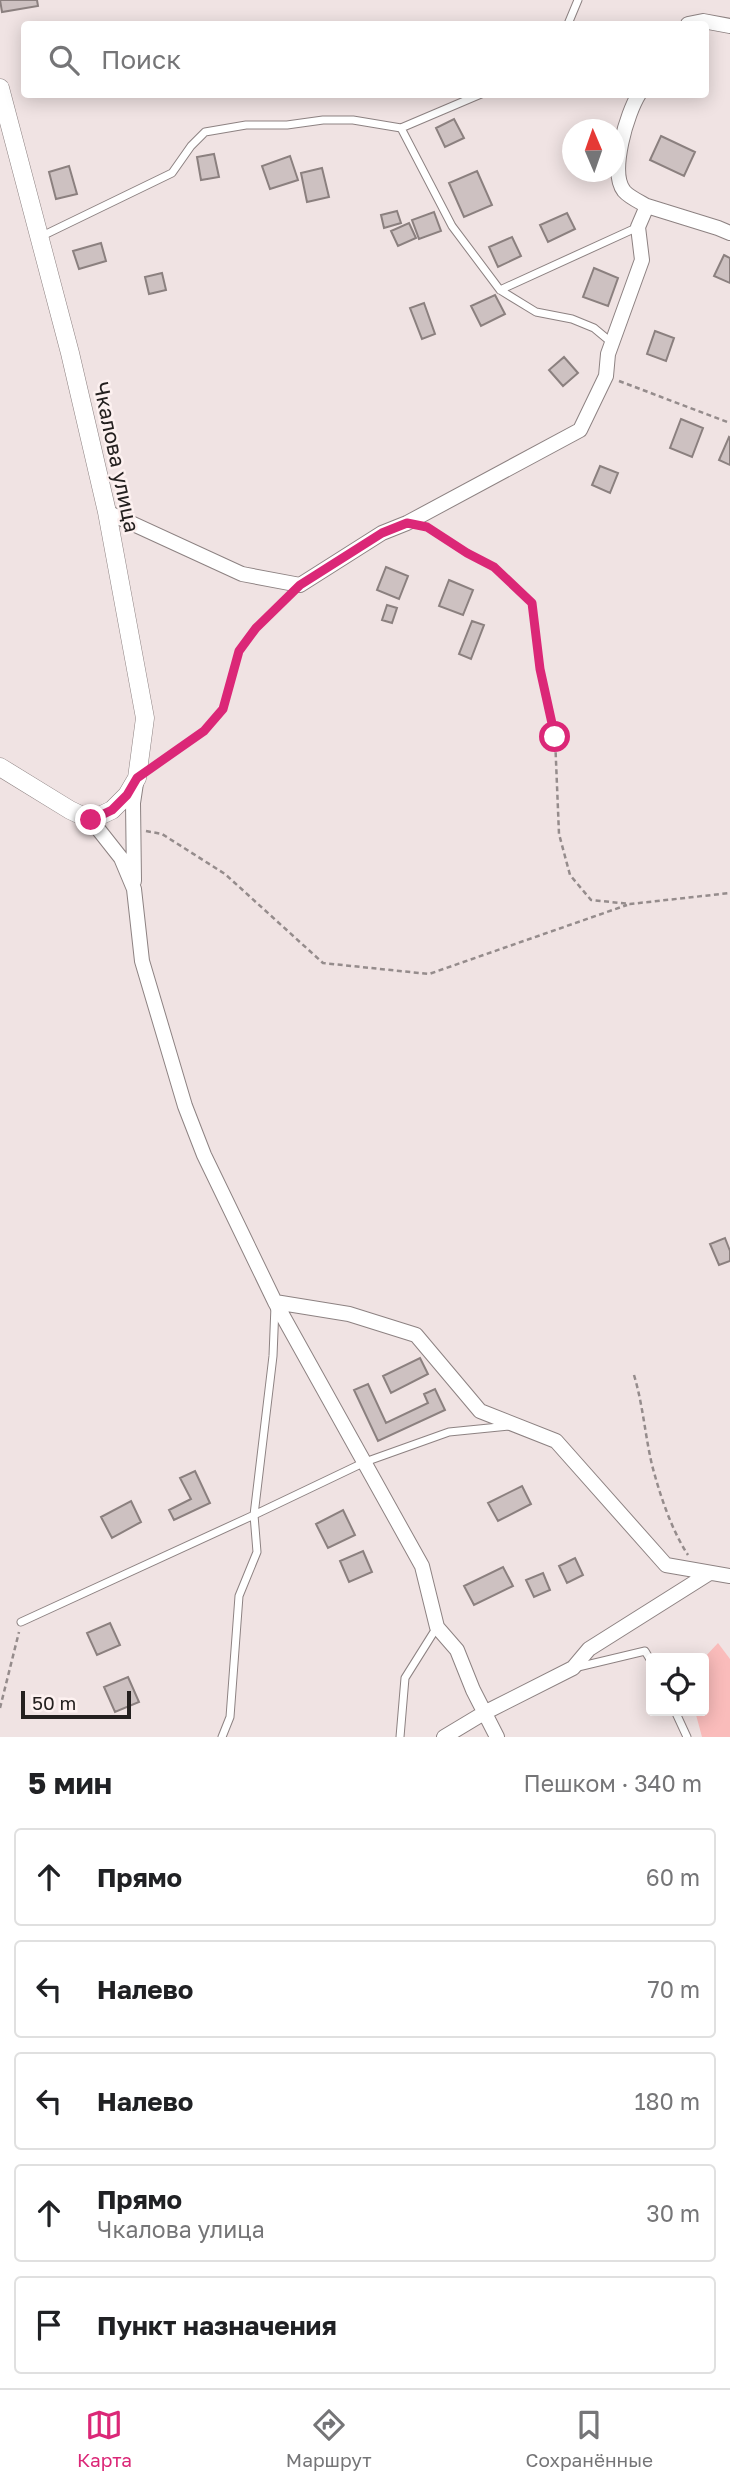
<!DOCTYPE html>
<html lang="ru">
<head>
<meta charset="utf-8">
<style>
  body { margin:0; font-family:"Golos Text",sans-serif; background:#f6f6f6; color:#202124 }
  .controls { position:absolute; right:21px; bottom:21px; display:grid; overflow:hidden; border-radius:7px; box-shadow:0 4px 18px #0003 }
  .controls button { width:63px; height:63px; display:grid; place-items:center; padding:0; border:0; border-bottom:2px solid #e0e0e0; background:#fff; color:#202124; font:35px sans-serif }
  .compass { position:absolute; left:562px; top:119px; width:63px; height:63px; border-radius:50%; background:#fff; box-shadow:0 4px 18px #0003; rotate:358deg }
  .scale { position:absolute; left:21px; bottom:18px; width:110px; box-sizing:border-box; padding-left:7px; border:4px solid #24201f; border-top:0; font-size:19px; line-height:24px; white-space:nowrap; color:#24201f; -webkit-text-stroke:5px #fdf1f0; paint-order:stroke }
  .stop { position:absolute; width:21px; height:21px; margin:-16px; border:5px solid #db2777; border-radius:50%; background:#fff }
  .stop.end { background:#db2777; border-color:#fff; box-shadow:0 2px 7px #0008 }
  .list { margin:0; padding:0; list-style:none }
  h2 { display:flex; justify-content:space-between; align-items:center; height:91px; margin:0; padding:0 28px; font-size:30px }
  h2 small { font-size:23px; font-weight:400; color:#757577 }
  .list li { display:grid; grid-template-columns:46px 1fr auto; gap:21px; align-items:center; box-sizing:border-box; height:98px; margin:0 14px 14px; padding:0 14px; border:2px solid #e0e0e0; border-radius:7px }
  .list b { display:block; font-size:26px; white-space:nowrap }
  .list p { margin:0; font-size:23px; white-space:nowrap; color:#757577 }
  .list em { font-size:23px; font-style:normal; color:#757577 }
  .icon { flex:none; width:38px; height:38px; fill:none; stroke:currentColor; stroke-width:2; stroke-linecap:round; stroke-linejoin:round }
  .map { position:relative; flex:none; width:730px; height:1737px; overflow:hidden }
  .search { position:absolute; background:#fff; box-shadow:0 4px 18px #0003; left:21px; right:21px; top:21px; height:77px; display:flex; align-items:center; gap:18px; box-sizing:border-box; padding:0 24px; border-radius:7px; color:#757577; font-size:26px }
  .sheet { height:651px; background:#fff }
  nav { display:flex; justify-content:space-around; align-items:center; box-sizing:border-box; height:98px; border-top:2px solid #e0e0e0; background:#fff; font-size:19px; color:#757577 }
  nav a { display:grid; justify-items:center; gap:4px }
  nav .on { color:#db2777 }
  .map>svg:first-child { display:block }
</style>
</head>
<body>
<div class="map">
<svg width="730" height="1737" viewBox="0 0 730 1737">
  <rect width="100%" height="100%" fill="#f0e3e3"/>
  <path fill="#fabcbb" d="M 718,1643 L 730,1659 L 730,1737 L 702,1737 L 695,1711 L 704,1711 L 704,1658 Z"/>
  <path fill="#cdc1c1" stroke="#8b807f" stroke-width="2" d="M 0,0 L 37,0 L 38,6 L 2,12 Z
    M 454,119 L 464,138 L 445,147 L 436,128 Z
    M 661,136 L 695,152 L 684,176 L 650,160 Z
    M 214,154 L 219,177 L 201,180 L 197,157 Z
    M 290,156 L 298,180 L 270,189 L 262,166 Z
    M 69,166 L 77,194 L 56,199 L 49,172 Z
    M 322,168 L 329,197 L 307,202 L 301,173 Z
    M 477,171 L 492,205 L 464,217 L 449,183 Z
    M 397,211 L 401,223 L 384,228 L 381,215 Z
    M 434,212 L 441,231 L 419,239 L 412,220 Z
    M 567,213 L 575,229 L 548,242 L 540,225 Z
    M 409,223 L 416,238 L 398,246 L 391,231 Z
    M 512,237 L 521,256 L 498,267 L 489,247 Z
    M 101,243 L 106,261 L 79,269 L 73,251 Z
    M 724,255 L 730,258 L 730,283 L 714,276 Z
    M 594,268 L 618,278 L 608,306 L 583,297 Z
    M 162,273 L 166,290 L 149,294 L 145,277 Z
    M 495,295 L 505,314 L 481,326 L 471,306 Z
    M 424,303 L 435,334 L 422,339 L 410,308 Z
    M 655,331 L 674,338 L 666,361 L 647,354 Z
    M 564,357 L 578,373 L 563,386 L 549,370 Z
    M 681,419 L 703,428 L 692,457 L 670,448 Z
    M 729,437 L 730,438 L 730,465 L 719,460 Z
    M 600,466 L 618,473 L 610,493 L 592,485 Z
    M 386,567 L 408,576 L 399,599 L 377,590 Z
    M 449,580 L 473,590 L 463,615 L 439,606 Z
    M 387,605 L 397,608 L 392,623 L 382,620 Z
    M 472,621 L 484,625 L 471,659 L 459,654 Z
    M 725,1238 L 730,1251 L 730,1261 L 719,1265 L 710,1244 Z
    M 420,1358 L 428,1374 L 391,1393 L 383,1376 Z
    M 368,1384 L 386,1423 L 428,1403 L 424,1394 L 435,1389 L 445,1410 L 378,1441 L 354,1390 Z
    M 195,1471 L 210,1503 L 174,1520 L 169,1510 L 191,1499 L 180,1478 Z
    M 522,1486 L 531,1504 L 498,1521 L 488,1503 Z
    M 131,1501 L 141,1522 L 112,1538 L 101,1517 Z
    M 343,1510 L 355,1535 L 328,1548 L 316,1524 Z
    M 363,1551 L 372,1572 L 349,1582 L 340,1561 Z
    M 575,1558 L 583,1575 L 567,1583 L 559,1566 Z
    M 503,1567 L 513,1586 L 474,1605 L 464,1586 Z
    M 543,1573 L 550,1590 L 534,1597 L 526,1580 Z
    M 110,1623 L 120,1645 L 97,1655 L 87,1633 Z
    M 128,1677 L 139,1702 L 115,1712 L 104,1687 Z"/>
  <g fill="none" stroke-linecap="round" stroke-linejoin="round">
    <g stroke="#8d8282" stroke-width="9">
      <path id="service" d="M 568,24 L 578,0
        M 401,128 L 481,94
        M 40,237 L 172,173 L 191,146 L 205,132 L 246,125 L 287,125 L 323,120 L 353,120 L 401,128 L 452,226 L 500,290 L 536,312 L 572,319 L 594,328 L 612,343
        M 500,290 L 638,227
        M 21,1622 L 254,1515 L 273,1356 L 275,1306
        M 578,1667 L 645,1651 L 651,1661
        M 675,1711 L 687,1737
        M 222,1737 L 230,1717 L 239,1596 L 257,1552 L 254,1515 L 365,1462 L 449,1432 L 509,1426
        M 400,1737 L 405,1678 L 437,1627"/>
    </g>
    <g stroke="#8d8282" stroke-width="16">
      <path id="minor" d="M 688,24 L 703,21 L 730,26
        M 639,94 C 627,113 609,172 624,191 C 629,197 640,202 647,206
        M 107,512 L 242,574 L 300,585 L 382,533 L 407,523 L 580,430 L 606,376 L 608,354 L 642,260 L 638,227 L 647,206 L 718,228 L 730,233
        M 91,820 L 121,858 L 134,889 L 142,961 L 185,1106 L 204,1155 L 275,1302 L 422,1566 L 437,1627 L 457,1650 L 473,1690 L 497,1737
        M 134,881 L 133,803 L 136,783
        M 275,1302 L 349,1314 L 416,1335 L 480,1411 L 556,1441 L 666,1565 L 730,1576
        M 444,1737 L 484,1713 L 573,1668 L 589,1649 L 708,1574"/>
    </g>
    <g stroke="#8d8282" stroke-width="19">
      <path id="tertiary" d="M 0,88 L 70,353 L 107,512 L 145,718 L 137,778 L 127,795 L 112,810 L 91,820 L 70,810 L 0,767"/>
    </g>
    <path stroke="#958c8c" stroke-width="2.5" stroke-dasharray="5 3.5" stroke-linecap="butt" d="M 619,381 L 730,423
      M 428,528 L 467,553 L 494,567 L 532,603 L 540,669 L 555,737 L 559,834 L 570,875 L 591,900 L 630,904 L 730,893
      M 156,765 L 204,731 L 223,709 L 239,651 L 256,628 L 288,597
      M 146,831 L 162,834 L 225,874 L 323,963 L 429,974 L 627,905
      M 634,1375 C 643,1405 645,1435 652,1465 C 660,1495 671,1529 688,1555
      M 0,1708 L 19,1632"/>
    <use href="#service" stroke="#fff" stroke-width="7"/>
    <use href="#minor" stroke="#fff" stroke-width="14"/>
    <use href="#tertiary" stroke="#fff" stroke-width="18"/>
  </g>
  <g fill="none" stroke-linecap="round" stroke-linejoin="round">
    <path stroke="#db2777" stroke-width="9" d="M 91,820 L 112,810 L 127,795 L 137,778 L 204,731 L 223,709 L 239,651 L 256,628 L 300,585 L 382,533 L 407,523 L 427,527 L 467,553 L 494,567 L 532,603 L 540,669 L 555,737"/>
  </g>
  <g text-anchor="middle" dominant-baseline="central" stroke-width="5" stroke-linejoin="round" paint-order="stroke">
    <g font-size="21" fill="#24201f" stroke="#fdf1f0">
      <text transform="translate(117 457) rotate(78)">Чкалова улица</text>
    </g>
  </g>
</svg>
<div class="controls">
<button><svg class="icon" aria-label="locate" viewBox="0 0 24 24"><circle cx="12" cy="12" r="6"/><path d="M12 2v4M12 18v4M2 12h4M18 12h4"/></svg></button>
</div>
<svg class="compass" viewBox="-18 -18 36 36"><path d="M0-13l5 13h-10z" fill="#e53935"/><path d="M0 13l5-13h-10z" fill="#757577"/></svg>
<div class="scale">50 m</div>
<div class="stop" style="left:555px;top:737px"></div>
<div class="stop end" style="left:91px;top:820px"></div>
<div class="search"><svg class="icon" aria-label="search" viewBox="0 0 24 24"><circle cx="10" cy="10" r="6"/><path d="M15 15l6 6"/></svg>Поиск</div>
</div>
<section class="sheet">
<h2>5 мин<small>Пешком · 340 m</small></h2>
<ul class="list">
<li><svg class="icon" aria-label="ahead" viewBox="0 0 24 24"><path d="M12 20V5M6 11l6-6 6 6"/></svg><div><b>Прямо</b></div><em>60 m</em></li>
<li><svg class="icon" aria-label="left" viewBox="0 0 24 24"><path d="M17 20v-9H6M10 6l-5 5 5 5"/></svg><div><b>Налево</b></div><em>70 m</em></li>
<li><svg class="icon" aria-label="left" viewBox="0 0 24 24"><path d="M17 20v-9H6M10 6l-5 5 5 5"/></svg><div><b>Налево</b></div><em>180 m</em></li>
<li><svg class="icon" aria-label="ahead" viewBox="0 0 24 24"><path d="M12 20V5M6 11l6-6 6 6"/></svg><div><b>Прямо</b><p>Чкалова улица</p></div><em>30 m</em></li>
<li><svg class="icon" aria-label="arrive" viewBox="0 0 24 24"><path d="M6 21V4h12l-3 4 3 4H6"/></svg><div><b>Пункт назначения</b></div></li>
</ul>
</section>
<nav>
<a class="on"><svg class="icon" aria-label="map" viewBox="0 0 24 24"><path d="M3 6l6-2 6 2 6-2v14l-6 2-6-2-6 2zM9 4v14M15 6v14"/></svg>Карта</a>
<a><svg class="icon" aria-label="directions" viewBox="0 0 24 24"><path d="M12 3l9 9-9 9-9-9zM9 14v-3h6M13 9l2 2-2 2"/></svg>Маршрут</a>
<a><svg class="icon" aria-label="saved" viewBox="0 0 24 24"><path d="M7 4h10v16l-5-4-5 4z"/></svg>Сохранённые</a>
</nav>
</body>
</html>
